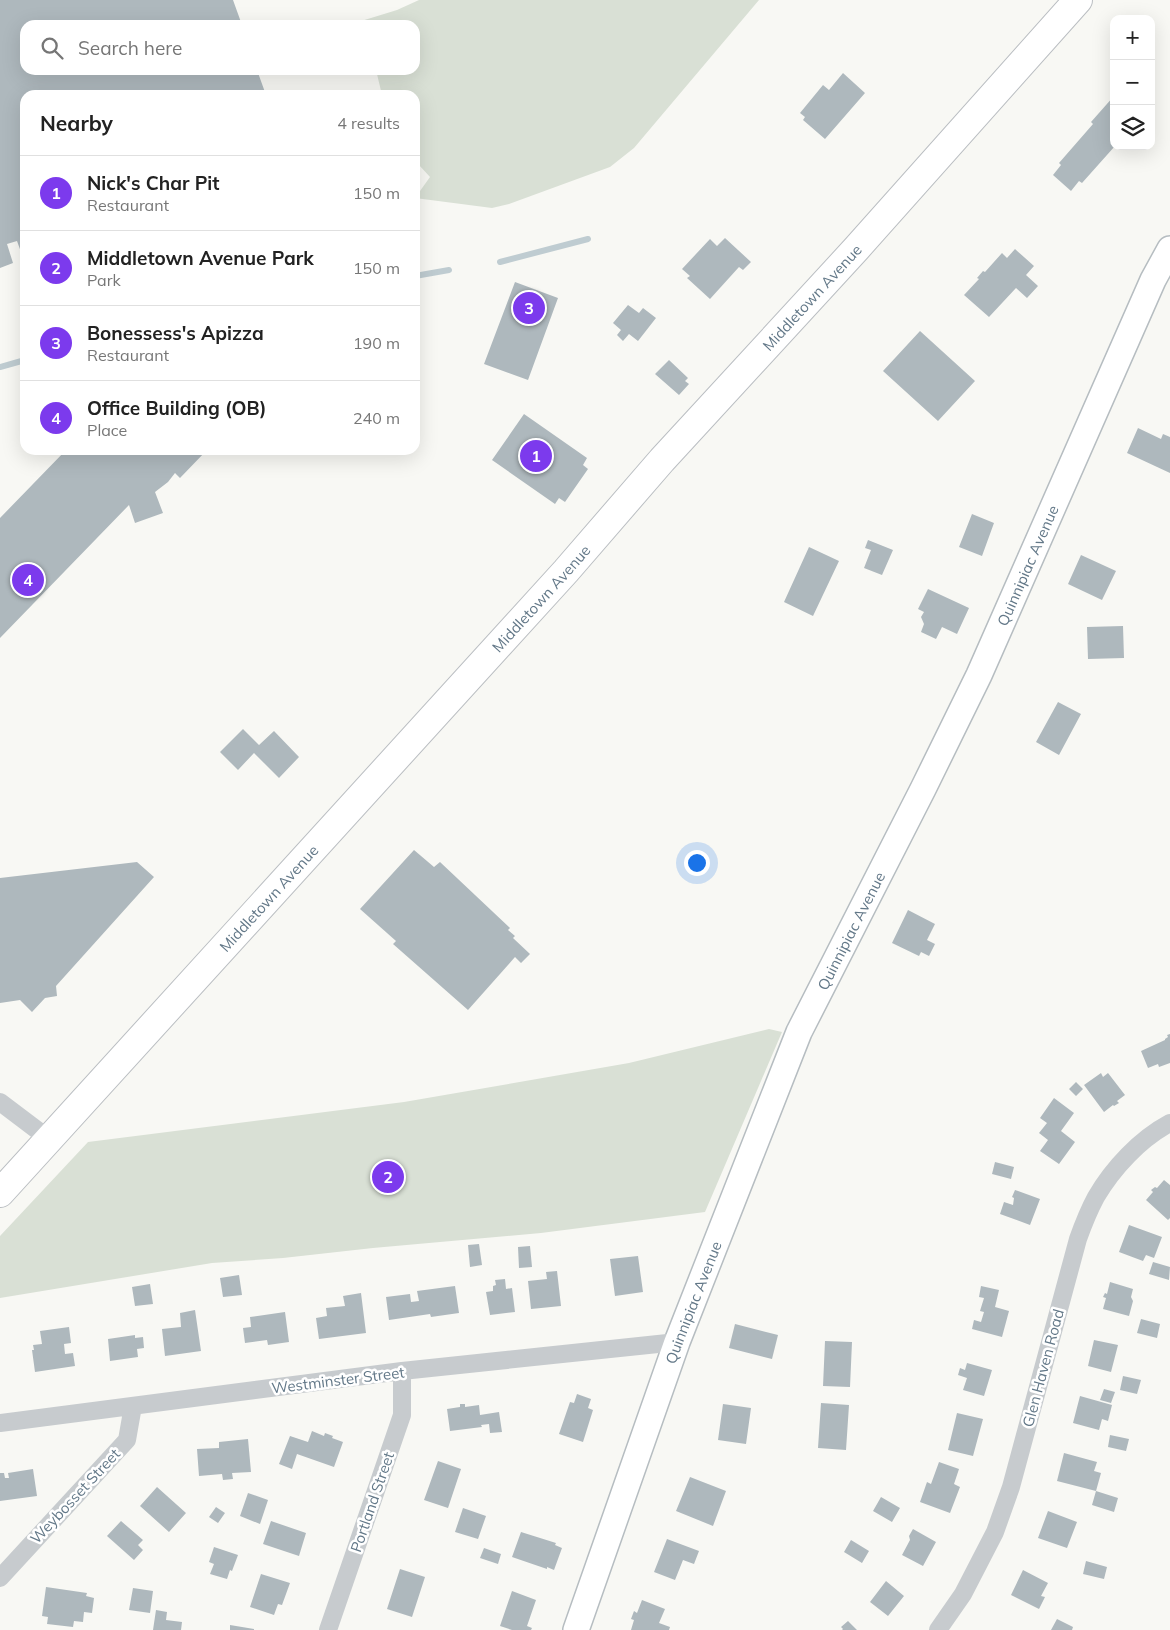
<!DOCTYPE html>
<html lang="en">
<head>
<meta charset="utf-8">
<style>
  body { margin:0; font-family:Mulish,sans-serif; background:#f6f6f6; color:#222 }
  .controls { position:absolute; right:15px; top:15px; display:grid; overflow:hidden; border-radius:10px; box-shadow:0 5px 20px #0002 }
  .controls button { width:45px; height:45px; display:grid; place-items:center; padding:0; border:0; border-bottom:1px solid #e0e0e0; background:#fff; color:#222; font:25px sans-serif }
  .you { position:absolute; left:696px; top:862px; width:18px; height:18px; margin:-12px; border:4px solid #fff; border-radius:50%; background:#1a73e8; box-shadow:0 0 0 8px #1a73e833 }
  .badge { display:grid; place-items:center; width:32px; height:32px; border-radius:50%; background:#7c3aed; color:#fff; font-size:16px; font-weight:700 }
  .pin { position:absolute; translate:-50% -50%; border:2px solid #fff; box-shadow:0 1px 5px #0006 }
  .list { margin:0; padding:0; list-style:none }
  h2 { display:flex; justify-content:space-between; align-items:center; height:65px; margin:0; padding:0 20px; font-size:21px }
  h2 small { font-size:16px; font-weight:400; color:#767676 }
  .list li { display:grid; grid-template-columns:32px 1fr auto; gap:15px; align-items:center; box-sizing:border-box; height:75px; padding:0 20px; border-top:1px solid #e0e0e0 }
  .list b { display:block; font-size:19px; white-space:nowrap }
  .list p { margin:0; font-size:16px; white-space:nowrap; color:#767676 }
  .list em { font-size:16px; font-style:normal; color:#767676 }
  .icon { flex:none; width:28px; height:28px; fill:none; stroke:currentColor; stroke-width:2; stroke-linecap:round; stroke-linejoin:round }
  .map { position:relative; flex:none; width:1170px; height:1630px; overflow:hidden }
  .search { position:absolute; background:#fff; box-shadow:0 5px 20px #0002; left:20px; top:20px; width:400px; height:55px; display:flex; align-items:center; gap:12px; box-sizing:border-box; padding:0 18px; border-radius:15px; color:#767676; font-size:19px }
  .panel { position:absolute; background:#fff; box-shadow:0 5px 20px #0002; left:20px; top:90px; width:400px; height:365px; border-radius:15px }
  .map>svg:first-child { display:block }
</style>
</head>
<body>
<div class="map">
<svg width="1170" height="1630" viewBox="0 0 1170 1630">
  <rect width="100%" height="100%" fill="#f8f8f4"/>
  <path fill="#d9e0d5" d="M 419,0 L 759,0 L 634,148 L 610,167 L 509,204 L 492,208 L 415,198 L 430,177 L 419,165 L 415,169 L 415,95 L 382,95 L 376,70 L 415,70 L 415,25 L 354,25 L 358,22 L 397,10 Z
    M 769,1029 L 782,1032 L 705,1212 L 541,1233 L 373,1248 L 283,1258 L 212,1263 L 0,1298 L 0,1236 L 88,1142 L 404,1102 L 629,1063 Z"/>
  <g fill="none" stroke-linecap="round" stroke-linejoin="round">
    <path stroke="#bfccd1" stroke-width="6" d="M 500,262 L 588,239
      M 415,276 L 449,270
      M 0,367 L 25,360"/>
  </g>
  <path fill="#aeb8bd" d="M 0,0 L 233,0 L 242,25 L 25,25 L 25,70 L 257,70 L 266,95 L 25,95 L 25,263 L 17,241 L 7,244 L 13,263 L 0,268 Z
    M 843,73 L 865,93 L 825,139 L 803,120 L 805,117 L 800,113 L 823,85 L 829,90 Z
    M 1114,96 L 1114,146 L 1115,146 L 1082,183 L 1079,181 L 1071,191 L 1053,175 L 1061,165 L 1059,163 L 1093,124 L 1091,122 Z
    M 725,238 L 751,262 L 743,270 L 739,267 L 710,299 L 687,278 L 690,276 L 682,269 L 710,239 L 717,246 Z
    M 1015,249 L 1034,266 L 1026,275 L 1038,286 L 1027,298 L 1016,288 L 989,317 L 964,295 L 979,279 L 977,278 L 983,271 L 985,272 L 1002,253 L 1007,258 Z
    M 515,282 L 558,298 L 528,380 L 484,364 Z
    M 628,305 L 639,313 L 643,308 L 656,318 L 638,341 L 629,334 L 623,341 L 617,335 L 621,330 L 613,323 Z
    M 920,331 L 975,381 L 938,421 L 883,371 Z
    M 669,360 L 688,378 L 685,381 L 689,384 L 679,395 L 655,374 Z
    M 524,414 L 587,458 L 583,465 L 588,469 L 565,502 L 559,498 L 555,504 L 492,460 Z
    M 1138,428 L 1161,439 L 1163,434 L 1170,437 L 1170,473 L 1127,453 Z
    M 66,450 L 207,450 L 180,478 L 175,473 L 168,482 L 155,492 L 163,513 L 135,523 L 129,505 L 0,638 L 0,518 Z
    M 972,514 L 994,523 L 982,556 L 959,547 Z
    M 868,540 L 893,550 L 882,575 L 864,568 L 871,550 L 865,548 Z
    M 809,547 L 839,561 L 813,616 L 784,602 Z
    M 1081,555 L 1116,571 L 1102,600 L 1068,584 Z
    M 928,589 L 969,608 L 957,634 L 942,627 L 936,639 L 921,632 L 924,624 L 921,617 L 924,612 L 918,609 Z
    M 1123,626 L 1124,658 L 1088,659 L 1087,627 Z
    M 1058,702 L 1081,714 L 1059,755 L 1036,742 Z
    M 243,729 L 259,745 L 274,731 L 299,757 L 279,778 L 254,753 L 238,770 L 220,752 Z
    M 414,850 L 434,867 L 440,862 L 510,928 L 508,930 L 515,936 L 513,938 L 530,954 L 521,963 L 515,957 L 468,1010 L 393,944 L 396,941 L 360,909 Z
    M 137,862 L 154,877 L 56,986 L 57,996 L 45,998 L 32,1012 L 20,1000 L 0,1003 L 0,878 Z
    M 908,910 L 935,924 L 927,940 L 935,944 L 929,956 L 921,952 L 919,956 L 892,943 Z
    M 1170,1034 L 1170,1063 L 1159,1067 L 1158,1064 L 1148,1068 L 1141,1051 L 1165,1040 L 1165,1039 L 1168,1037 L 1167,1035 Z
    M 1101,1073 L 1103,1077 L 1108,1073 L 1125,1095 L 1117,1101 L 1119,1103 L 1114,1106 L 1113,1105 L 1104,1112 L 1084,1085 Z
    M 1076,1082 L 1083,1089 L 1076,1096 L 1069,1089 Z
    M 1054,1098 L 1074,1113 L 1061,1131 L 1075,1142 L 1059,1164 L 1040,1151 L 1048,1140 L 1039,1133 L 1047,1123 L 1040,1118 Z
    M 995,1162 L 1014,1167 L 1011,1179 L 992,1174 Z
    M 1164,1180 L 1170,1185 L 1170,1218 L 1168,1220 L 1146,1200 L 1153,1192 L 1151,1190 L 1155,1187 L 1157,1188 Z
    M 1015,1190 L 1040,1199 L 1030,1225 L 1000,1214 L 1004,1202 L 1013,1205 L 1014,1198 L 1012,1197 Z
    M 1129,1225 L 1162,1237 L 1154,1258 L 1146,1255 L 1143,1261 L 1119,1252 Z
    M 479,1244 L 482,1265 L 470,1267 L 468,1245 Z
    M 530,1246 L 532,1267 L 519,1268 L 518,1247 Z
    M 638,1256 L 643,1292 L 615,1296 L 610,1259 Z
    M 1153,1262 L 1170,1267 L 1169,1280 L 1149,1274 Z
    M 557,1271 L 561,1306 L 531,1309 L 528,1281 L 547,1279 L 546,1272 Z
    M 239,1275 L 242,1295 L 223,1297 L 220,1278 Z
    M 505,1279 L 506,1289 L 512,1288 L 515,1312 L 490,1315 L 486,1292 L 493,1291 L 493,1286 L 496,1285 L 495,1280 Z
    M 1110,1282 L 1133,1289 L 1131,1297 L 1133,1301 L 1129,1316 L 1103,1309 L 1106,1298 L 1103,1297 L 1105,1293 L 1107,1294 Z
    M 150,1284 L 153,1304 L 135,1306 L 132,1287 Z
    M 455,1286 L 459,1313 L 431,1317 L 430,1314 L 389,1320 L 386,1297 L 410,1294 L 411,1302 L 419,1301 L 417,1291 Z
    M 981,1286 L 999,1290 L 995,1307 L 1009,1311 L 1002,1337 L 972,1329 L 974,1320 L 981,1322 L 984,1312 L 980,1311 L 984,1298 L 979,1297 Z
    M 361,1293 L 366,1333 L 319,1339 L 316,1318 L 327,1316 L 326,1308 L 345,1306 L 343,1296 Z
    M 195,1310 L 201,1351 L 165,1356 L 162,1329 L 181,1327 L 180,1313 Z
    M 285,1312 L 289,1342 L 268,1345 L 267,1340 L 245,1343 L 243,1328 L 251,1327 L 250,1317 Z
    M 1141,1319 L 1160,1324 L 1157,1338 L 1137,1333 Z
    M 735,1324 L 778,1335 L 772,1359 L 729,1348 Z
    M 69,1327 L 71,1343 L 64,1344 L 65,1354 L 73,1353 L 75,1366 L 35,1372 L 32,1350 L 34,1350 L 33,1345 L 42,1344 L 40,1331 Z
    M 135,1335 L 135,1338 L 143,1337 L 144,1348 L 137,1349 L 138,1357 L 110,1361 L 108,1339 Z
    M 1094,1340 L 1118,1345 L 1111,1372 L 1088,1366 Z
    M 825,1341 L 852,1342 L 850,1387 L 823,1386 Z
    M 967,1363 L 992,1370 L 984,1396 L 963,1390 L 967,1378 L 958,1375 L 960,1368 L 965,1370 Z
    M 1123,1376 L 1141,1380 L 1137,1394 L 1120,1390 Z
    M 1104,1389 L 1115,1392 L 1111,1403 L 1100,1400 Z
    M 577,1394 L 591,1399 L 588,1408 L 593,1410 L 583,1442 L 559,1434 L 570,1402 L 574,1403 Z
    M 1080,1396 L 1112,1405 L 1108,1421 L 1102,1419 L 1099,1430 L 1073,1423 Z
    M 821,1403 L 849,1405 L 846,1450 L 818,1448 Z
    M 460,1404 L 465,1404 L 465,1407 L 479,1405 L 480,1415 L 499,1412 L 502,1432 L 490,1433 L 489,1424 L 481,1425 L 482,1427 L 450,1431 L 447,1409 L 460,1407 Z
    M 723,1404 L 751,1408 L 746,1444 L 718,1440 Z
    M 957,1413 L 983,1419 L 973,1456 L 948,1450 Z
    M 312,1431 L 324,1436 L 325,1433 L 333,1436 L 332,1438 L 343,1442 L 334,1467 L 297,1454 L 292,1469 L 279,1464 L 290,1436 L 308,1442 Z
    M 1110,1435 L 1129,1439 L 1126,1451 L 1108,1447 Z
    M 248,1439 L 251,1472 L 232,1473 L 233,1479 L 223,1480 L 222,1474 L 199,1476 L 197,1449 L 219,1448 L 219,1442 Z
    M 1064,1453 L 1097,1462 L 1094,1471 L 1101,1473 L 1096,1491 L 1057,1481 Z
    M 438,1461 L 461,1469 L 448,1508 L 424,1500 Z
    M 939,1462 L 959,1469 L 954,1484 L 960,1487 L 950,1513 L 920,1502 L 927,1482 L 931,1484 Z
    M 33,1469 L 37,1496 L 0,1501 L 0,1473 L 4,1473 L 5,1478 L 9,1478 L 8,1473 Z
    M 690,1477 L 726,1491 L 713,1526 L 676,1511 Z
    M 157,1487 L 186,1513 L 169,1532 L 140,1506 Z
    M 1096,1491 L 1118,1498 L 1114,1512 L 1092,1505 Z
    M 248,1493 L 268,1500 L 260,1524 L 240,1516 Z
    M 881,1497 L 900,1508 L 892,1522 L 873,1511 Z
    M 216,1507 L 225,1513 L 218,1523 L 209,1517 Z
    M 463,1508 L 486,1516 L 478,1539 L 455,1532 Z
    M 1048,1511 L 1077,1522 L 1067,1548 L 1038,1538 Z
    M 121,1521 L 143,1540 L 138,1545 L 143,1550 L 134,1560 L 107,1536 Z
    M 271,1521 L 306,1533 L 299,1556 L 263,1544 Z
    M 913,1529 L 936,1542 L 923,1566 L 902,1555 L 910,1540 L 909,1536 Z
    M 521,1532 L 556,1543 L 555,1545 L 562,1548 L 554,1570 L 547,1567 L 547,1569 L 512,1557 Z
    M 667,1539 L 699,1551 L 694,1564 L 683,1560 L 675,1580 L 654,1572 Z
    M 851,1540 L 869,1551 L 862,1563 L 844,1552 Z
    M 214,1547 L 238,1555 L 232,1571 L 230,1570 L 227,1579 L 210,1574 L 214,1564 L 209,1562 Z
    M 484,1548 L 501,1554 L 498,1564 L 480,1558 Z
    M 1086,1561 L 1107,1567 L 1104,1579 L 1083,1574 Z
    M 400,1569 L 425,1577 L 412,1617 L 387,1609 Z
    M 1023,1570 L 1048,1583 L 1041,1596 L 1045,1597 L 1039,1609 L 1011,1595 Z
    M 261,1574 L 290,1583 L 282,1605 L 278,1604 L 274,1615 L 250,1607 Z
    M 886,1581 L 904,1596 L 888,1616 L 870,1602 Z
    M 46,1587 L 87,1593 L 86,1596 L 94,1598 L 92,1613 L 84,1612 L 83,1622 L 74,1621 L 73,1627 L 47,1624 L 48,1617 L 42,1616 Z
    M 133,1588 L 153,1591 L 150,1613 L 129,1610 Z
    M 512,1591 L 536,1600 L 527,1626 L 532,1628 L 531,1630 L 512,1630 L 500,1626 Z
    M 642,1600 L 665,1609 L 659,1623 L 670,1627 L 669,1630 L 631,1630 L 634,1620 L 631,1619 L 634,1611 L 637,1613 Z
    M 156,1610 L 167,1612 L 166,1620 L 182,1622 L 181,1630 L 153,1630 Z
    M 1057,1619 L 1073,1627 L 1072,1630 L 1051,1630 Z
    M 848,1621 L 857,1630 L 842,1630 L 843,1629 L 841,1627 Z
    M 230,1625 L 254,1629 L 254,1630 L 230,1630 Z"/>
  <g fill="none" stroke-linecap="round" stroke-linejoin="round">
    <g stroke="#b6bdc1" stroke-width="28">
      <g id="secondary">
        <path id="s1" d="M 576,1630 L 677,1342 L 799,1032 L 923,789 L 979,675 L 1153,280 L 1170,249"/>
      </g>
    </g>
    <g stroke="#babec2" stroke-width="30">
      <g id="primary">
        <path id="s2" d="M 0,1193 L 566,571 L 662,460 L 856,249 L 1078,0"/>
      </g>
    </g>
    <path stroke="#c7cbce" stroke-width="18" d="M 0,1102 L 49,1139
      M 0,1423 L 402,1371 L 677,1342
      M 0,1578 L 127,1440 L 133,1406
      M 328,1630 L 402,1415 L 402,1371
      M 938,1630 L 963,1594 L 995,1532 L 1011,1487 L 1078,1239 C 1083,1225 1089,1210 1096,1197 C 1113,1168 1140,1139 1170,1123"/>
    <use href="#secondary" stroke="#fff" stroke-width="25"/>
    <use href="#primary" stroke="#fff" stroke-width="28"/>
  </g>
  <g text-anchor="middle" dominant-baseline="central" stroke-width="5" stroke-linejoin="round" paint-order="stroke">
    <g font-size="15" fill="#637888" stroke="#fff">
      <text stroke="none"><textPath href="#s2" startOffset="1209">Middletown Avenue</textPath></text>
      <text stroke="none"><textPath href="#s1" startOffset="1158">Quinnipiac Avenue</textPath></text>
      <text stroke="none"><textPath href="#s2" startOffset="804">Middletown Avenue</textPath></text>
      <text stroke="none"><textPath href="#s2" startOffset="399">Middletown Avenue</textPath></text>
      <text stroke="none"><textPath href="#s1" startOffset="752">Quinnipiac Avenue</textPath></text>
      <text stroke="none"><textPath href="#s1" startOffset="348">Quinnipiac Avenue</textPath></text>
      <text transform="translate(1043 1368) rotate(-75)">Glen Haven Road</text>
      <text transform="translate(338 1380) rotate(-7)">Westminster Street</text>
      <text transform="translate(75 1496) rotate(-47)">Weybosset Street</text>
      <text transform="translate(372 1502) rotate(-71)">Portland Street</text>
    </g>
  </g>
</svg>
<div class="controls">
<button>+</button>
<button>−</button>
<button><svg class="icon" aria-label="layers" viewBox="0 0 24 24"><path d="M12 4l9 5-9 5-9-5zM3 14l9 5 9-5"/></svg></button>
</div>
<div class="you"></div>
<div class="pin badge" style="left:536px;top:456px">1</div>
<div class="pin badge" style="left:388px;top:1177px">2</div>
<div class="pin badge" style="left:529px;top:308px">3</div>
<div class="pin badge" style="left:28px;top:580px">4</div>
<div class="search"><svg class="icon" aria-label="search" viewBox="0 0 24 24"><circle cx="10" cy="10" r="6"/><path d="M15 15l6 6"/></svg>Search here</div>
<section class="panel">
<h2>Nearby<small>4 results</small></h2>
<ul class="list">
<li><span class="badge">1</span><div><b>Nick's Char Pit</b><p>Restaurant</p></div><em>150 m</em></li>
<li><span class="badge">2</span><div><b>Middletown Avenue Park</b><p>Park</p></div><em>150 m</em></li>
<li><span class="badge">3</span><div><b>Bonessess's Apizza</b><p>Restaurant</p></div><em>190 m</em></li>
<li><span class="badge">4</span><div><b>Office Building (OB)</b><p>Place</p></div><em>240 m</em></li>
</ul>
</section>
</div>
</body>
</html>
